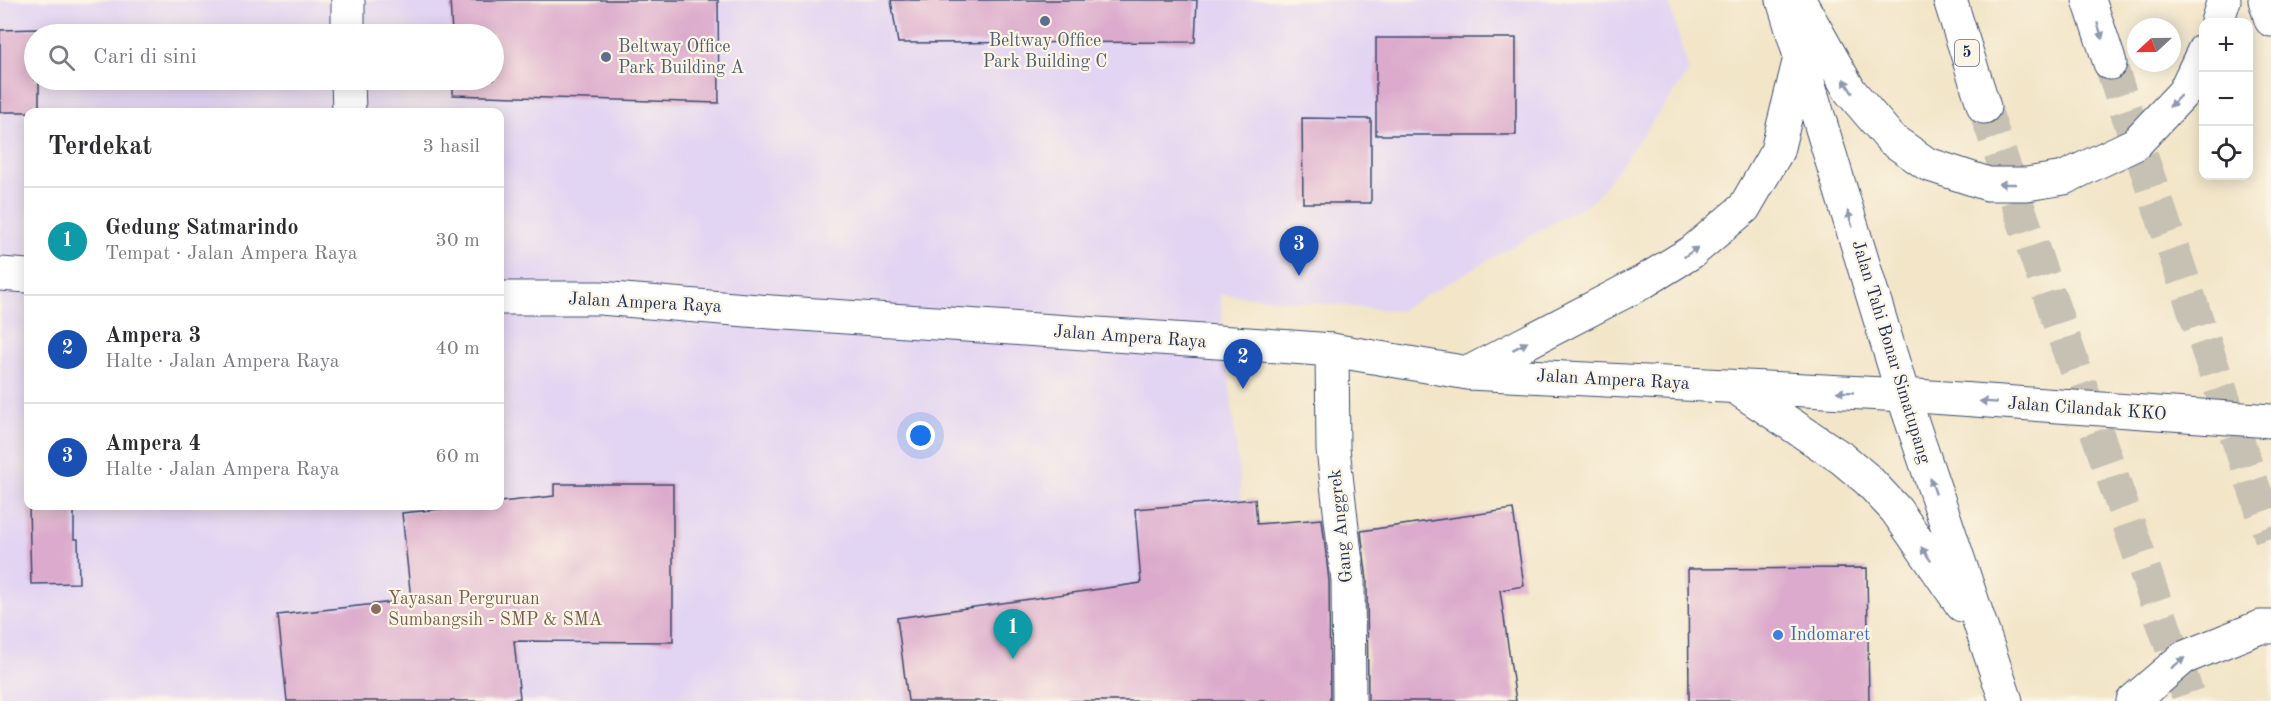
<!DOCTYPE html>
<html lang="id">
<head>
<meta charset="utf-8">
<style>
  body { margin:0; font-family:"Old Standard TT",serif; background:#f2f2f3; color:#2b2b33 }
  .controls { position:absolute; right:18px; top:18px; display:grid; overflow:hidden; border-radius:12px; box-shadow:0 3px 15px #0003 }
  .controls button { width:54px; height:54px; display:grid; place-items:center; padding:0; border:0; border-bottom:2px solid #e1e1e2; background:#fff; color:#2b2b33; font:30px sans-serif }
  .compass { position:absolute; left:2127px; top:18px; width:54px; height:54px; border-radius:50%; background:#fff; box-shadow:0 3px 15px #0003; rotate:248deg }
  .you { position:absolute; left:921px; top:436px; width:21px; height:21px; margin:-15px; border:4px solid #fff; border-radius:50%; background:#1a73e8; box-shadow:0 0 0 9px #1a73e833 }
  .badge { display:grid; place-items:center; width:39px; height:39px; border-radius:50%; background:#db2777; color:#fff; font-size:20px; font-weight:700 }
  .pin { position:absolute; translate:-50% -50px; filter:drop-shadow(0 2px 3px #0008) }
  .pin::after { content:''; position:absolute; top:32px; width:21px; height:18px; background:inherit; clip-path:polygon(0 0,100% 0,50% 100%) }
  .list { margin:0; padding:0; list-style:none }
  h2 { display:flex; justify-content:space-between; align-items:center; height:78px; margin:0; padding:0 24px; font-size:26px }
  h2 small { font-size:20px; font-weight:400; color:#7c7c81 }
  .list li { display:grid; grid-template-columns:39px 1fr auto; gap:18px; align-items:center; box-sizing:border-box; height:108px; padding:0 24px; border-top:2px solid #e1e1e2 }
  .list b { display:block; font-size:22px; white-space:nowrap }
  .list p { margin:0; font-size:20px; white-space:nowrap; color:#7c7c81 }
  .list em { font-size:20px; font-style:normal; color:#7c7c81 }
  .icon { flex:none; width:33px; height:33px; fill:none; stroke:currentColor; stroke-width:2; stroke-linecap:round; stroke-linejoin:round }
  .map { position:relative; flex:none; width:2271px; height:701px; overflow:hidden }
  .search { position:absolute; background:#fff; box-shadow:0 3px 15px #0003; left:24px; top:24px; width:480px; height:66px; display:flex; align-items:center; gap:15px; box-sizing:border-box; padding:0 21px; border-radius:33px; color:#7c7c81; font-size:22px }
  .panel { position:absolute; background:#fff; box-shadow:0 3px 15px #0003; left:24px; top:108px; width:480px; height:402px; border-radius:12px }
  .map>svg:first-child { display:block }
</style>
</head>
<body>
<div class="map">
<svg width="2271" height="701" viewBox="0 0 2271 701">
  <rect width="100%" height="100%" fill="#fcf5e5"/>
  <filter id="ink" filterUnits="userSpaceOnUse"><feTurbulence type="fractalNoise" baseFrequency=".0167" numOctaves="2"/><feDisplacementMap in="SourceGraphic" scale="12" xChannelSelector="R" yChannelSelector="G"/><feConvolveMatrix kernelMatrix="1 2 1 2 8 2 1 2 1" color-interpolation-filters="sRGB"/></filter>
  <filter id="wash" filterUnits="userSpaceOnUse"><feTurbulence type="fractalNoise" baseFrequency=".008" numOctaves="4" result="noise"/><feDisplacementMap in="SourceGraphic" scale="24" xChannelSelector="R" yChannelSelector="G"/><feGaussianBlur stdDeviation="1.35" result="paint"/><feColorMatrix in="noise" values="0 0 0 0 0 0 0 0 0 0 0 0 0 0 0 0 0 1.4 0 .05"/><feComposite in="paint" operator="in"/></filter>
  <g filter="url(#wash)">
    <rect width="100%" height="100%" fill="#f2e5c8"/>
    <path fill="#e2d4f3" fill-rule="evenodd" d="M 0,0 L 1668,0 L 1689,72 L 1595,199 L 1399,311 L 1220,294 L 1263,701 L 0,701 ZM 34,34 L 494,34 L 494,80 L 34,80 ZM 28,112 L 500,112 L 500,506 L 28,506 Z"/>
    <g id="blocks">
      <path fill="#dcaacc" d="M 450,0 L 718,0 L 719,103 L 453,95 L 453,80 L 494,80 L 494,34 L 452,34 Z
        M 891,0 L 1197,0 L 1195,42 L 898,43 Z
        M 38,29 L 38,34 L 34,34 L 34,80 L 39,80 L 39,112 L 0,112 L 0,30 Z
        M 1376,38 L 1516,38 L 1516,135 L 1376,135 Z
        M 1302,118 L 1371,119 L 1371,203 L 1303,203 Z
        M 554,484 L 673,484 L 673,642 L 514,641 L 520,698 L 501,701 L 287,701 L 278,615 L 411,600 L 402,513 L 470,506 L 500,506 L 500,502 L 554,496 Z
        M 1255,499 L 1257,524 L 1322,519 L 1329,581 L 1330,701 L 908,701 L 897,618 L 1141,583 L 1135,509 Z
        M 29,506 L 74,506 L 74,539 L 78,539 L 79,583 L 31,584 Z
        M 1513,509 L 1524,586 L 1500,590 L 1516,701 L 1368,701 L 1367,580 L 1361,531 Z
        M 1867,568 L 1869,701 L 1689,701 L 1688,569 Z"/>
    </g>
  </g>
  <g filter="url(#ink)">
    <use href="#blocks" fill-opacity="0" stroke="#3b4a6e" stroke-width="1.5"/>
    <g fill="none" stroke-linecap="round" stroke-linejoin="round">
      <path stroke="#c7c1b3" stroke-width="33" stroke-dasharray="33 16" stroke-linecap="butt" d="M 2110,63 L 2271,538
        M 1984,107 L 2190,701"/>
      <g stroke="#3b4a6e" stroke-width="35">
        <path id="minor" d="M 348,0 L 348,34
          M 348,80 L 349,112
          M 1332,350 L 1333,449 L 1348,580 L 1349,701"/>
      </g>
      <g stroke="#3b4a6e" stroke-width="35">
        <path id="tertiary" d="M 0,274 L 28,276
          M 500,298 L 600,298 L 771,312 L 1292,347 L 1332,350 L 1468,373 L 1903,395 L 2271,421"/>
      </g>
      <g stroke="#3b4a6e" stroke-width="35">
        <path id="trunk" d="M 1783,0 L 1903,395 L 2006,701
          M 1799,0 L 1850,91 L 1891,139 L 1927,164 L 1988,184 L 2027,184 L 2064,178 L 2135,144 L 2184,92 L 2204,50
          M 2265,0 L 2271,20
          M 2217,22 L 2224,0
          M 1468,373 L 1643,282 L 1692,252 L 1744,208 L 1777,151 L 1800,58
          M 1735,387 L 1843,459 L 1868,480 L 1896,510 L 1962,605
          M 2133,701 L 2183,658 L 2260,627 L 2271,627"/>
      </g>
      <g stroke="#3b4a6e" stroke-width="35">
        <path id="motorway" d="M 1950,0 L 1984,107
          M 2089,0 L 2110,63"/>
      </g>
      <use href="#minor" stroke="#fff" stroke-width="33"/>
      <use href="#tertiary" stroke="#fff" stroke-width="33"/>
      <use href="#trunk" stroke="#fff" stroke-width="33"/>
      <use href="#motorway" stroke="#fff" stroke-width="33"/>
    </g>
    <defs><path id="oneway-solid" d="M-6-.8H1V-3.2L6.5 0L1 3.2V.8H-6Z" transform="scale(1.5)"/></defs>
    <g fill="#8d97ae">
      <use href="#oneway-solid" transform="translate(2100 31) rotate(72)"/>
      <use href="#oneway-solid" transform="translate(1848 86) rotate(-122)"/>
      <use href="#oneway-solid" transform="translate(2175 101) rotate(134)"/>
      <use href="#oneway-solid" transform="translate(2007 184) rotate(180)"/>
      <use href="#oneway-solid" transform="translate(1850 219) rotate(-107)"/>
      <use href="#oneway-solid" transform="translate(1691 252) rotate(-35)"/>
      <use href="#oneway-solid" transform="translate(1520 346) rotate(-27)"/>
      <use href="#oneway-solid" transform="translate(1845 392) rotate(-177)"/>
      <use href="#oneway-solid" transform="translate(1988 402) rotate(-176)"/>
      <use href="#oneway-solid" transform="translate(1933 486) rotate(-109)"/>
      <use href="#oneway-solid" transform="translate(1926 554) rotate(-125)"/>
      <use href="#oneway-solid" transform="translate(2178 663) rotate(-38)"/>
    </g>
  </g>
  <g fill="#5c6f8a" stroke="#fcf5e5" stroke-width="2">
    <circle cx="1045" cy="21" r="6"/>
    <circle cx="606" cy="57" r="6"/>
  </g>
  <circle fill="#8d6e63" stroke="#fcf5e5" stroke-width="2" cx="376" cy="609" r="6"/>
  <circle fill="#3f7fe0" stroke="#fcf5e5" stroke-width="2" cx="1778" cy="635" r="6"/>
  <g text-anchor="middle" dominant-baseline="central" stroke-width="4.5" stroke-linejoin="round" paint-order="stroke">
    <rect fill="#fcf5e5" stroke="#5e6a86" stroke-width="1.5" x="1955" y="40" width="24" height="26" rx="4.5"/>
    <g font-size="16" font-weight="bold" fill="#1b2f5e">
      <text x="1967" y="53">5</text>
    </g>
    <g font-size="18" fill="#4e5e75" stroke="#fcf5e5">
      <text x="1045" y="41">Beltway Office<tspan x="1045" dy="21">Park Building C</tspan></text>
      <text x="618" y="47" text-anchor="start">Beltway Office<tspan x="618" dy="21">Park Building A</tspan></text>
    </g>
    <g font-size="18" fill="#1b2f5e" stroke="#fcf5e5">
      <text transform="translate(645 303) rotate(3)">Jalan Ampera Raya</text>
      <text transform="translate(1130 337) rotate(4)">Jalan Ampera Raya</text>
      <text transform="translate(1891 352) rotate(73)">Jalan Tahi Bonar Simatupang</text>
      <text transform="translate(1613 380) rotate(3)">Jalan Ampera Raya</text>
      <text transform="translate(2087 409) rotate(4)">Jalan Cilandak KKO</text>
      <text transform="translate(1341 526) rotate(-96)">Gang Anggrek</text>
    </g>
    <g font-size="18" fill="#785e54" stroke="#fcf5e5" text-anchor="start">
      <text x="388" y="599">Yayasan Perguruan<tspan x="388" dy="21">Sumbangsih - SMP &amp; SMA</tspan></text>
    </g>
    <g font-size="18" fill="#366cbe" stroke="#fcf5e5" text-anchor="start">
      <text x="1790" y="635">Indomaret</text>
    </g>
  </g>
</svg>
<div class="controls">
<button>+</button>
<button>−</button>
<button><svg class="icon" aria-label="locate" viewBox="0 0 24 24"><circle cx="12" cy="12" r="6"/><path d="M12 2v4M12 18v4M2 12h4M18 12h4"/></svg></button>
</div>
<svg class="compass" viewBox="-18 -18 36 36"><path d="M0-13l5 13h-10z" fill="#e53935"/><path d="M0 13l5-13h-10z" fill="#7c7c81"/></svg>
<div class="you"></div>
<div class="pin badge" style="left:1013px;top:659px;background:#0f9aa8">1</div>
<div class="pin badge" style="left:1243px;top:389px;background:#1a4fb4">2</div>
<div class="pin badge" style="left:1299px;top:276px;background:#1a4fb4">3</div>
<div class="search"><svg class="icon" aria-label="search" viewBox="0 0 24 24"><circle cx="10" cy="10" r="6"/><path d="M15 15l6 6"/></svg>Cari di sini</div>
<section class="panel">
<h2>Terdekat<small>3 hasil</small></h2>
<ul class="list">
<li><span class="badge" style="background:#0f9aa8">1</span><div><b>Gedung Satmarindo</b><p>Tempat · Jalan Ampera Raya</p></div><em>30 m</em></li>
<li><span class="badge" style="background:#1a4fb4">2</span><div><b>Ampera 3</b><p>Halte · Jalan Ampera Raya</p></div><em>40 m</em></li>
<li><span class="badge" style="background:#1a4fb4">3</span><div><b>Ampera 4</b><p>Halte · Jalan Ampera Raya</p></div><em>60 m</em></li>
</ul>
</section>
</div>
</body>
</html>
